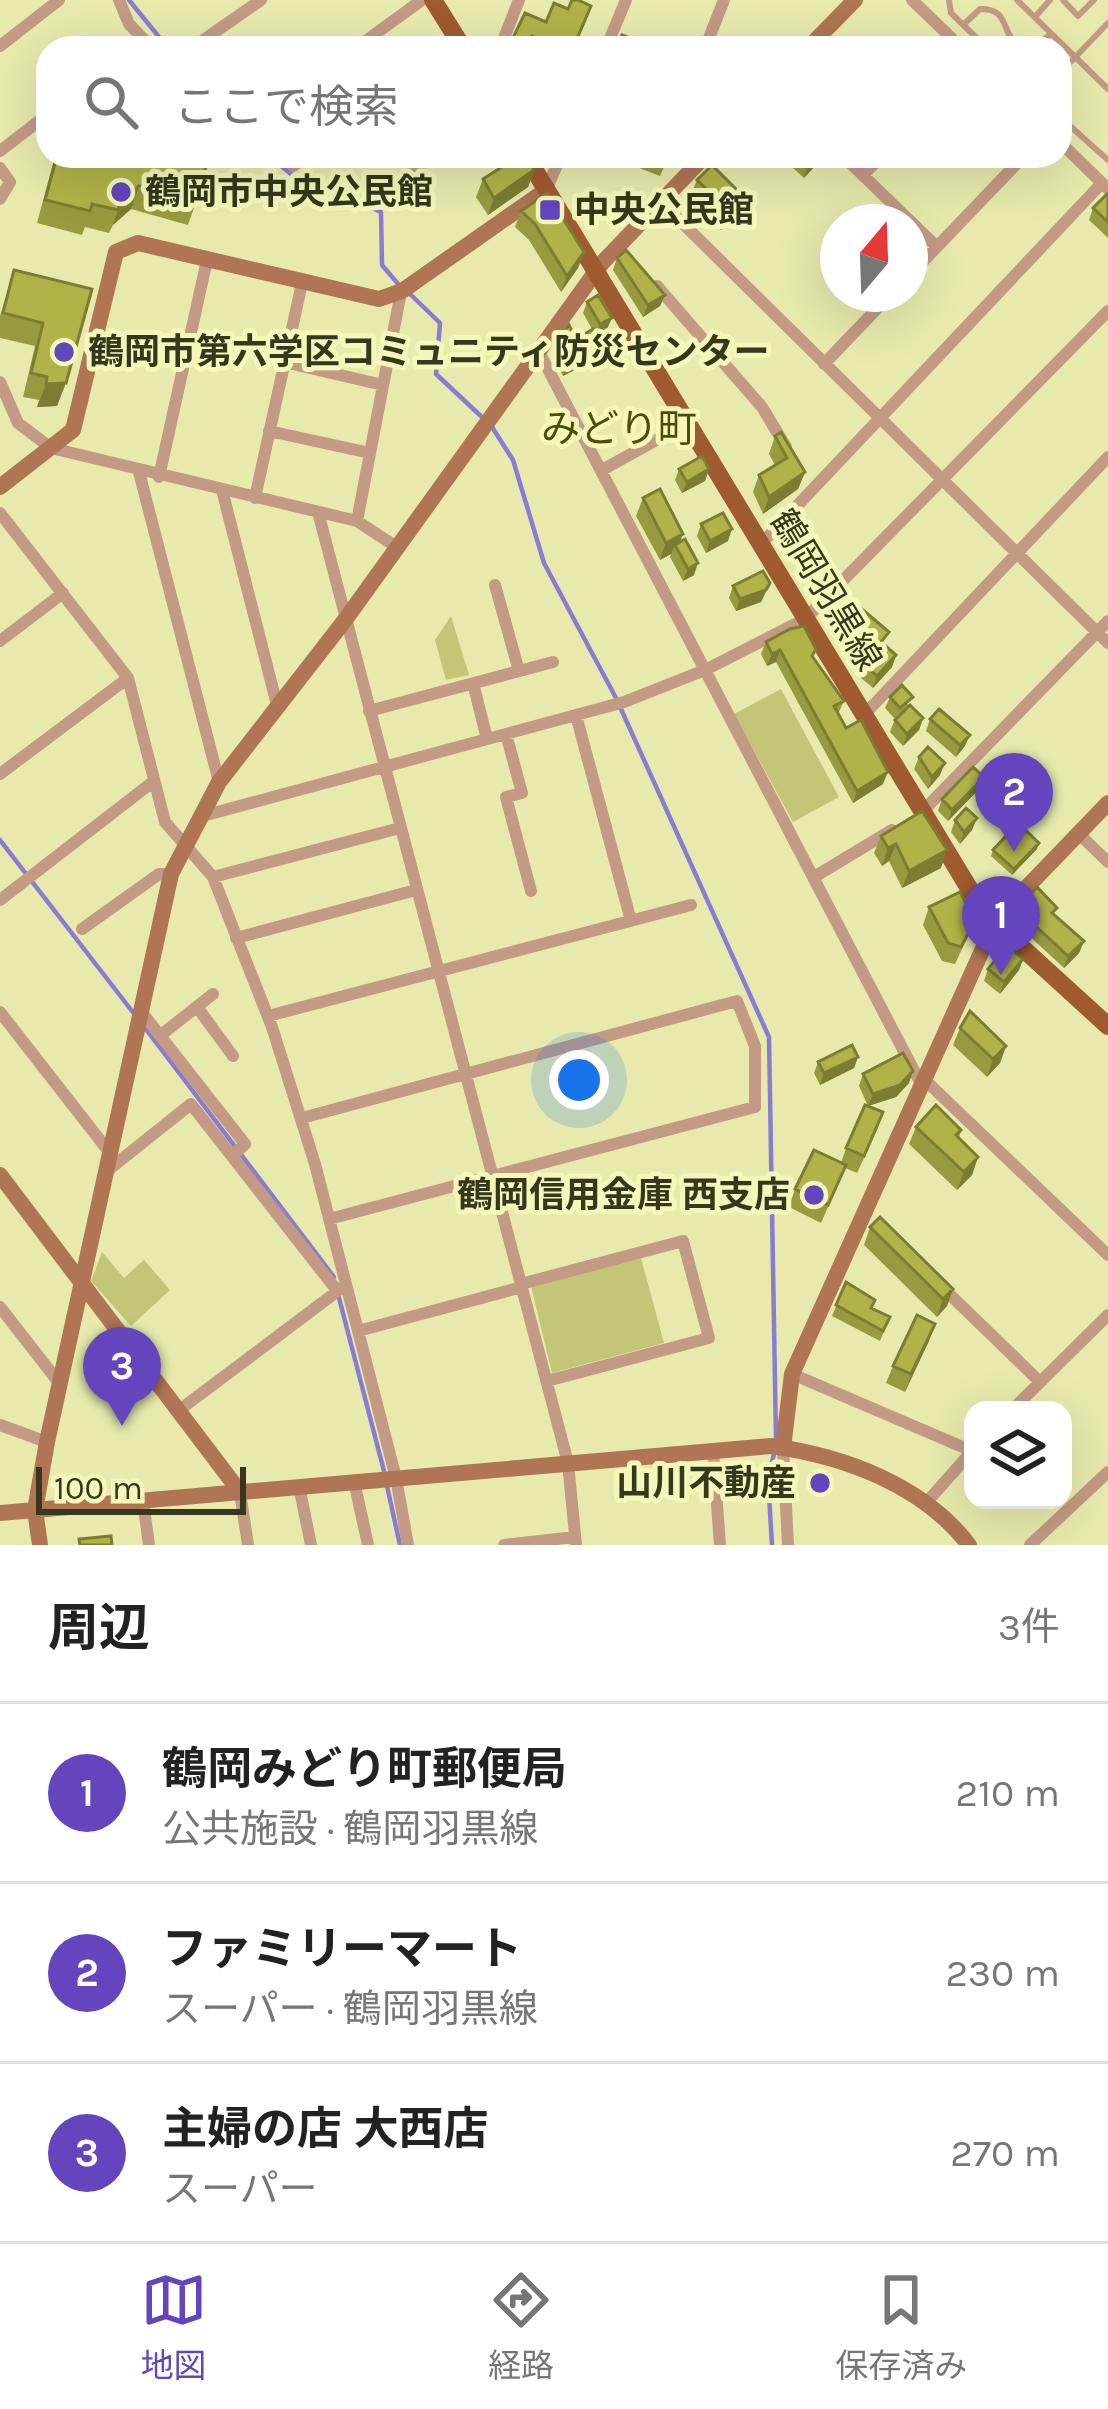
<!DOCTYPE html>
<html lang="ja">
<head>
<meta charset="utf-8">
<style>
  body { margin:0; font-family:Karla,"Noto Sans JP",sans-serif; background:#f2f2f2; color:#222 }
  .controls { position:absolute; right:36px; bottom:36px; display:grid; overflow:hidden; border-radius:24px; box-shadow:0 12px 48px #0002 }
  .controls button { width:108px; height:108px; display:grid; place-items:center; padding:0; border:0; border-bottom:3px solid #e0e0e0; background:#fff; color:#222; font:60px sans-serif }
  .compass { position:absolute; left:820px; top:204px; width:108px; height:108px; border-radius:50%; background:#fff; box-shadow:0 12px 48px #0002; rotate:19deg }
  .scale { position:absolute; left:36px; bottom:30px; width:210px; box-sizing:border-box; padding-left:12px; border:6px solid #36371e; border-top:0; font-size:33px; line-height:42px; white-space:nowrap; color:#36371e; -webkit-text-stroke:9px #f4f7b8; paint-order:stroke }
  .you { position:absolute; left:579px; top:1080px; width:42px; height:42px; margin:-30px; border:9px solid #fff; border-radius:50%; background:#1a73e8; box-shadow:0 0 0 18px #1a73e833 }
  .badge { display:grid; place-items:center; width:78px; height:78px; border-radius:50%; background:#6445be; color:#fff; font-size:39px; font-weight:700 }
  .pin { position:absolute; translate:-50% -99px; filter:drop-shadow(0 3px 6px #0008) }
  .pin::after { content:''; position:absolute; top:63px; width:42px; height:36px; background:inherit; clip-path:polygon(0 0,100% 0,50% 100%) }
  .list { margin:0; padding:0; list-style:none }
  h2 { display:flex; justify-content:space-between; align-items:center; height:156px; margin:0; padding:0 48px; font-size:51px }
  h2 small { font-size:39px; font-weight:400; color:#767676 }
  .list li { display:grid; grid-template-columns:78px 1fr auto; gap:36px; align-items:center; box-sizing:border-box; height:180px; padding:0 48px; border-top:3px solid #e0e0e0 }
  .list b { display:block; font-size:45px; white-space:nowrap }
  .list p { margin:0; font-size:39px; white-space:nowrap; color:#767676 }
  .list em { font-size:39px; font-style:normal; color:#767676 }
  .icon { flex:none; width:66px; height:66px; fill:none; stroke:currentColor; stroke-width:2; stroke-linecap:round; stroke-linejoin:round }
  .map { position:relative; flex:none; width:1108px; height:1545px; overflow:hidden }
  .search { position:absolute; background:#fff; box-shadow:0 12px 48px #0002; left:36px; right:36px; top:36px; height:132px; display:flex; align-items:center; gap:30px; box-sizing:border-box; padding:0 42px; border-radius:36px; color:#767676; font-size:45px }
  .sheet { height:696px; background:#fff }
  nav { display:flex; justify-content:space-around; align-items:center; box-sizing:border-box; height:168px; border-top:3px solid #e0e0e0; background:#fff; font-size:33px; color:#767676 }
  nav a { display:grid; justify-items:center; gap:6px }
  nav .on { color:#6445be }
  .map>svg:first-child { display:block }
</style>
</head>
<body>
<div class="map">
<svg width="1108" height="1545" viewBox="0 0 1108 1545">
  <rect width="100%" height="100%" fill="#e7eaac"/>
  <path fill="#c3c677" d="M 451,616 L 469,675 L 446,680 L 435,640 Z
    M 781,689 L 839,797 L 793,822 L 734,714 Z
    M 102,1252 L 124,1278 L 144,1260 L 170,1290 L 131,1326 L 91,1281 Z
    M 641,1258 L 664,1343 L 552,1373 L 531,1286 Z"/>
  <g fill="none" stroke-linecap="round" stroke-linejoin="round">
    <path stroke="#8b7cd3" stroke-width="4.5" d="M 129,0 L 168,48
      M 269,156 L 291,174 L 381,212 L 382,265 L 399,285
      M 408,292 L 440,323 L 436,374 L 484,419
      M 492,427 L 513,460 L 544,563 L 616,698
      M 621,709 L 769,1037 L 776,1439
      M 0,840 L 135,1015
      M 142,1024 L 334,1277
      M 338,1294 L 385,1475
      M 387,1486 L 400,1545
      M 772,1545 L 768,1478 L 775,1450"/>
    <path stroke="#c39a84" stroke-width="6" d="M 949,0 L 951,13 L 987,48
      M 1017,0 L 1108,89
      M 1063,0 L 1078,16 L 1094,0
      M 1035,17 L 1050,0
      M 963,25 L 980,9 C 1009,9 1000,28 1016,44 L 1034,47 L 1051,34
      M 1060,73 L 1108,23
      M 1060,117 L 1108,160"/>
    <path stroke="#c39a84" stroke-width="12" d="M 119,0 L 129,24 L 152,48
      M 912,0 L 962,48
      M 0,46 L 59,0
      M 192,48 L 261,0
      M 356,48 L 422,0
      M 500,48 L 519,0
      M 606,48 L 626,0
      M 705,48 L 724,0
      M 1060,142 L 1108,189
      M 0,151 L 48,114
      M 843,156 L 937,247
      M 293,166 L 308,156
      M 0,168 L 10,182 L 0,199
      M 863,175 L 882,156
      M 546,190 L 561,156
      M 377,197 L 434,156
      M 661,202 L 1108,643
      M 910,275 L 1024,156
      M 657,286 L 762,407 L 786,447
      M 538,350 L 922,1086
      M 284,362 L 383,385
      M 824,364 L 891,294
      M 0,382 L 18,423 L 51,448 L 357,521 L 398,548
      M 269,431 L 370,453
      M 602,470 L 687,423
      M 139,472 L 219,782
      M 159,477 L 207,260
      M 222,490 L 277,705
      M 255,498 L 302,283
      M 318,512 L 568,1463 L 576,1545
      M 0,513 L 128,678 L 165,822 L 213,877 L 272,1027 L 315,1164 L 396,1478 L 408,1545
      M 357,521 L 401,292
      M 761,544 L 1102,183
      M 495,585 L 519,671
      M 0,641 L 63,593
      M 473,683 L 487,739
      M 369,711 L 553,662
      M 576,715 L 631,921
      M 863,716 L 1108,457
      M 506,734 L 522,793 L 506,797 L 531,891
      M 0,774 L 128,678
      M 920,814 L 1108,621
      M 199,817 L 624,702 L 705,670 L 805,619 L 1108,311
      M 1079,834 L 1108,862
      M 213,877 L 400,828
      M 814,877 L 892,830
      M 0,900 L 154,781
      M 82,929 L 159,874 L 171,874
      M 236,938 L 416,890
      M 197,1007 L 233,1056
      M 140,1010 L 245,1144 L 232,1156
      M 0,1012 L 110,1153
      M 268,1016 L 691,905
      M 161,1035 L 213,994
      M 925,1080 L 1108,1255
      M 302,1118 L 737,1001 L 755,1046 L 755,1107 L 329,1219
      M 107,1171 L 191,1104 L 335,1288
      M 521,1284 L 683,1241 L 709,1338 L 547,1381
      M 941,1286 L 1039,1381
      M 0,1307 L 60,1384
      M 358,1331 L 522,1287
      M 792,1374 L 972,1451
      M 182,1408 L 343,1287
      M 1012,1410 L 1108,1315
      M 0,1425 L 47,1442
      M 783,1448 L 788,1545
      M 713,1450 L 720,1545
      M 354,1481 L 368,1545
      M 299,1486 L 311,1545
      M 240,1492 L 248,1545
      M 143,1501 L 149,1545
      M 926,1503 L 973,1450
      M 504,1545 L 575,1537
      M 1030,1545 L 1108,1472"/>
    <path stroke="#af7554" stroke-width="16" d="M 808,48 L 855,0
      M 0,487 L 73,430 L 116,252 L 138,243 L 379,299 L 402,291 L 546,190
      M 0,1175 L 240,1492
      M 783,1448 L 792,1374 L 989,935 L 1003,912 L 1108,803
      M 0,1513 L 771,1446 C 844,1456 923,1485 969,1545
      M 40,1545 L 35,1510 L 47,1442 L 171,874 L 219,782 L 345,620 L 602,263 L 705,156"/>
    <path stroke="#a05a2f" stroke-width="18" d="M 433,0 L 463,48
      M 526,156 L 984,913 L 1108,1026"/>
  </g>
  <path fill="#989a3f" d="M 586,21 L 574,48 L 508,48 L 546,22 Z
    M 55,156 L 196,202 L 188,225 L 131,209 L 113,225 L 109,233 L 85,227 L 82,235 L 37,223 Z
    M 637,156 L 669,156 L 660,176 L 634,166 Z
    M 780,156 L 824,156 L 804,178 Z
    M 534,170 L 528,187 L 488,215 L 476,197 L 483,179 Z
    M 697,180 L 741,210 L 721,230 L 708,218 L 711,209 L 692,192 Z
    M 1108,196 L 1108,238 L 1089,220 L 1093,208 Z
    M 521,211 L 584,252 L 578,268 L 561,292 L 529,240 L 515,227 Z
    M 617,258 L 665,295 L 660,306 L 643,317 L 613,270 Z
    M 14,270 L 92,289 L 57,406 L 37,407 L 39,400 L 23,397 L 35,346 L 0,338 L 0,316 Z
    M 587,302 L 607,329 L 597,335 L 599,357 L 563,376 L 552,354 L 556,342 L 576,339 L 592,329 L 583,313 Z
    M 775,436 L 805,472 L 798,489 L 763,514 L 753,492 L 759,475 L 775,465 L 769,454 Z
    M 679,469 L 709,469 L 705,481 L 682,493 L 675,480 Z
    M 643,498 L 680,542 L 694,575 L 683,581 L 670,557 L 671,554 L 660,560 L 636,516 Z
    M 701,524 L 728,541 L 706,553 L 697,536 Z
    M 770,583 L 761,602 L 736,611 L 729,598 L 733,586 Z
    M 831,606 L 896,655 L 892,667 L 873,688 L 861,678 L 864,668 L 853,658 L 857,646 L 826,618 Z
    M 766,642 L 813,658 L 844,701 L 838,714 L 883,784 L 853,803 L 776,662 L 767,666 L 761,654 Z
    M 890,697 L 910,705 L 923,718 L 919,730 L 903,746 L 890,732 L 895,719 L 885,708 Z
    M 930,719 L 965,746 L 956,757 L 926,731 Z
    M 919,757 L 940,775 L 928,789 L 914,769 Z
    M 984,777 L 979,789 L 948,821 L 938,811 L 942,799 Z
    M 977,818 L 972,830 L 960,844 L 951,832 L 955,820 Z
    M 881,836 L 941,868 L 902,888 L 889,861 L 882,866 L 874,853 Z
    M 1037,849 L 1012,875 L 991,856 L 993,850 Z
    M 929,907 L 975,921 L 955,964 L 942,961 L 923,925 Z
    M 1017,909 L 1055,915 L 1084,941 L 1079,953 L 1064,968 L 1013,921 Z
    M 1023,959 L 1019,970 L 1000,994 L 984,981 L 988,969 Z
    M 960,1028 L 1006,1046 L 1000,1063 L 987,1077 L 953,1045 Z
    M 858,1057 L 854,1068 L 820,1085 L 814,1073 L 818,1062 Z
    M 863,1074 L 909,1083 L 896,1097 L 868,1106 L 883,1112 L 877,1130 L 857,1173 L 845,1168 L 821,1223 L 789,1207 L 795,1189 L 841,1163 L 846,1148 L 868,1106 L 859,1086 Z
    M 916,1127 L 961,1130 L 959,1138 L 978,1157 L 972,1175 L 957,1190 L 909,1144 Z
    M 870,1227 L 953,1289 L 947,1306 L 937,1317 L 864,1245 Z
    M 846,1282 L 871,1308 L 890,1317 L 880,1341 L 832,1316 Z
    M 935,1324 L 905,1392 L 886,1383 L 893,1366 Z"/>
  <path fill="#7c7d33" d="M 814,156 L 824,156 L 804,178 L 810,160 Z
    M 534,170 L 528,187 L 488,215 L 494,198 Z
    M 139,186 L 131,209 L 113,225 L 120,203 Z
    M 745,198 L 741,210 L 721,230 L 725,218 Z
    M 584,252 L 578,268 L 561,292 L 567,276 Z
    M 665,295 L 660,306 L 643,317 L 648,305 Z
    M 612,318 L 607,329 L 596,336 L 600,324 Z
    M 603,345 L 599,357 L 563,376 L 568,364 Z
    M 66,383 L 57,406 L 37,407 L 46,384 Z
    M 709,469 L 705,481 L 682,493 L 687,482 Z
    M 805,472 L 798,489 L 763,514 L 769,497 Z
    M 732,529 L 728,541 L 706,553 L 710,541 Z
    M 683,534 L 677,550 L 675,545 L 671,554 L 660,560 L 666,543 Z
    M 698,563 L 694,575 L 683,581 L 688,569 Z
    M 770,583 L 761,602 L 736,611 L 740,599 Z
    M 780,650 L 776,662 L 767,666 L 772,654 Z
    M 896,655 L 892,667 L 873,688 L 877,676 Z
    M 923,718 L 919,730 L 903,746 L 907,734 Z
    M 970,735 L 965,746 L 956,757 L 960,745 Z
    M 945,763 L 940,775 L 928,789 L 932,777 Z
    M 888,772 L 883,784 L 853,803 L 857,791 Z
    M 984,777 L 979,789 L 948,821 L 952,810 Z
    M 977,818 L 972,830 L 960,844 L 964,832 Z
    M 1039,843 L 1037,849 L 1012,875 L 1014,869 Z
    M 896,844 L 889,861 L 882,866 L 888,848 Z
    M 947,850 L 941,868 L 902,888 L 909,871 Z
    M 1084,941 L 1079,953 L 1064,968 L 1068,956 Z
    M 1023,959 L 1019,970 L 1000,994 L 1004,982 Z
    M 1006,1046 L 1000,1063 L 987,1077 L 993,1059 Z
    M 858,1057 L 854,1068 L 820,1085 L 824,1073 Z
    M 913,1071 L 909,1083 L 896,1097 L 868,1106 L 873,1094 Z
    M 978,1157 L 972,1175 L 957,1190 L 964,1172 Z
    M 953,1289 L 947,1306 L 937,1317 L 943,1299 Z
    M 935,1324 L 929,1341 L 905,1392 L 911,1374 Z"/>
  <path fill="#b1b349" stroke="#7c7d33" stroke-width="3" d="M 572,0 L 578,0 L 591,6 L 573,48 L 559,48 L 532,36 L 527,48 L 508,48 L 525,13 L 546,22 L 554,3 L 568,9 Z
    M 622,35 L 656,48 L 617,48 Z
    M 57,156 L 209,156 L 196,202 L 139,186 L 120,203 L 118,210 L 92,204 L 90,211 L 45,200 Z
    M 519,156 L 526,156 L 534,170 L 494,198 L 483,179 Z
    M 643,156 L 668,156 L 664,164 Z
    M 712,165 L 745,198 L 725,218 L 712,206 L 718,200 L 697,180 Z
    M 547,193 L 584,252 L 567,276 L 535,224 L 521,211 Z
    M 1107,194 L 1108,196 L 1108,222 L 1093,208 Z
    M 626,250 L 665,295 L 648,305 L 617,258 Z
    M 14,270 L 92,289 L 66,383 L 46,384 L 47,377 L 31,373 L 43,323 L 3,313 Z
    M 598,295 L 612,318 L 600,324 L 587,302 Z
    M 569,325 L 576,339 L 593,329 L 603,345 L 568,364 L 556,342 Z
    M 781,432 L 805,472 L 769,497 L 759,475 L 787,458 L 775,436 Z
    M 702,456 L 709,469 L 687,482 L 679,469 Z
    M 660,489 L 683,534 L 666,543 L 643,498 Z
    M 723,513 L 732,529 L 710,541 L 701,524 Z
    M 685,539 L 698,563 L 688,569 L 675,545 Z
    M 763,571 L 770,583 L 766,590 L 740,599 L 733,586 Z
    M 843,593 L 889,632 L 881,642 L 896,655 L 877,676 L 865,666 L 871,658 L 857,646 L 865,638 L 831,606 Z
    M 804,626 L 816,649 L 812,656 L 844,701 L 834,706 L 846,728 L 861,720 L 888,772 L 857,791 L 780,650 L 772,654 L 766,642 L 790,629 Z
    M 902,685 L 913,697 L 900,708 L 890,697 Z
    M 910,705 L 923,718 L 907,734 L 895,720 Z
    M 939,709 L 970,735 L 960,745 L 930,719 Z
    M 928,747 L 945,763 L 932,777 L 919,757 Z
    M 973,767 L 984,777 L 952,810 L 942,799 Z
    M 966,808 L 977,818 L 964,832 L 955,820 Z
    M 922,811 L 947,850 L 909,871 L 896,844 L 888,848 L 881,836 Z
    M 1018,823 L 1039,843 L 1014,869 L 993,850 Z
    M 1037,887 L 1057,908 L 1052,913 L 1084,941 L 1068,956 L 1017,909 Z
    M 960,892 L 975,921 L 961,947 L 948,943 L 929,907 Z
    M 1007,946 L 1023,959 L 1004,982 L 988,969 Z
    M 970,1011 L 1006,1046 L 993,1059 L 960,1028 Z
    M 852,1045 L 858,1057 L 824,1073 L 818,1062 Z
    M 903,1053 L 913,1071 L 900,1085 L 873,1094 L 863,1074 Z
    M 865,1105 L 883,1112 L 864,1156 L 846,1148 Z
    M 936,1105 L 961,1130 L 956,1135 L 978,1157 L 964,1172 L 916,1127 Z
    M 814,1150 L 846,1165 L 828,1205 L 795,1189 Z
    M 880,1217 L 953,1289 L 943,1299 L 870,1227 Z
    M 846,1282 L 875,1300 L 871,1308 L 890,1317 L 883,1331 L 836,1305 Z
    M 917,1315 L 935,1324 L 911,1374 L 893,1366 Z
    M 111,1536 L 112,1545 L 80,1545 L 79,1539 Z"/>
  <g fill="#6445be" stroke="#f4f7b8" stroke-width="4.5">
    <circle cx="121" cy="192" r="12"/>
    <rect x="538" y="198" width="24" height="24" rx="6"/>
    <circle cx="64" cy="352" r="12"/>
    <circle cx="814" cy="1195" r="12"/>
    <circle cx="820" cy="1483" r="12"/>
  </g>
  <g text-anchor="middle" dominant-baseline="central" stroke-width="10" stroke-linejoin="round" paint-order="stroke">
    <g font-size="36" font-weight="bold" fill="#36371e" stroke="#f4f7b8" text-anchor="start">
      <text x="145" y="192">鶴岡市中央公民館</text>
      <text x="574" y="210">中央公民館</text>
      <text x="88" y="352">鶴岡市第六学区コミュニティ防災センター</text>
      <text x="790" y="1195" text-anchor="end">鶴岡信用金庫 西支店</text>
      <text x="796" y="1483" text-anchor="end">山川不動産</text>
    </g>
    <g font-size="36" fill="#36371e" stroke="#f4f7b8">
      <text transform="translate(826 590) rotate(59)">鶴岡羽黒線</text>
    </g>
    <g font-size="39" fill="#4b4c0d" stroke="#f4f7b8">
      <text x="619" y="429">みどり町</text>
    </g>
  </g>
</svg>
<div class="controls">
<button><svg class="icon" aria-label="layers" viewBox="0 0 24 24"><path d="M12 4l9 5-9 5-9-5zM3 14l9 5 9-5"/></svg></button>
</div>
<svg class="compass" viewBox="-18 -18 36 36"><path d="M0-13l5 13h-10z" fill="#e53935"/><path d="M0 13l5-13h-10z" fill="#767676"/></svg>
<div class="scale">100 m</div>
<div class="you"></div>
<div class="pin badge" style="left:1001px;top:975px">1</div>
<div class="pin badge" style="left:1014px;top:852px">2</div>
<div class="pin badge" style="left:122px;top:1426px">3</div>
<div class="search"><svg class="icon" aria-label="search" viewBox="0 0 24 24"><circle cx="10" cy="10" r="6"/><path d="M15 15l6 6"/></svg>ここで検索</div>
</div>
<section class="sheet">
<h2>周辺<small>3件</small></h2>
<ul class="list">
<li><span class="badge">1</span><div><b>鶴岡みどり町郵便局</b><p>公共施設 · 鶴岡羽黒線</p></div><em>210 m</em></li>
<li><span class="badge">2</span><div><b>ファミリーマート</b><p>スーパー · 鶴岡羽黒線</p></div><em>230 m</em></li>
<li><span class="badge">3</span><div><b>主婦の店 大西店</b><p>スーパー</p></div><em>270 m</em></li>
</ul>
</section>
<nav>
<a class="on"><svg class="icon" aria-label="map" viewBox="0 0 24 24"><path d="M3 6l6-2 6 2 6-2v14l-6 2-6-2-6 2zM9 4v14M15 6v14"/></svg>地図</a>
<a><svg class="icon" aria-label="directions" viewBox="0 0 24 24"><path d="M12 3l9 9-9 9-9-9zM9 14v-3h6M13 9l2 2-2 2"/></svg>経路</a>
<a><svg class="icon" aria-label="saved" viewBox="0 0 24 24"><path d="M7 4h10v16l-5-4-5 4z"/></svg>保存済み</a>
</nav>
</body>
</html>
